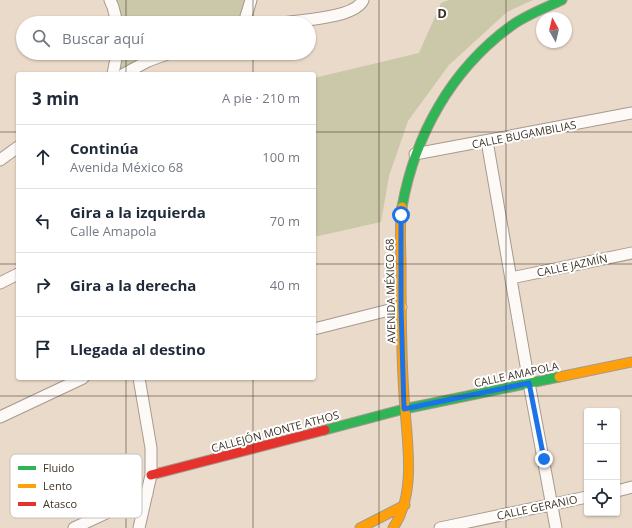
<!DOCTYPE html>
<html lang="es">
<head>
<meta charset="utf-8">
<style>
  body { margin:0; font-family:"Open Sans",sans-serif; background:#f2f2f3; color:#1f2937 }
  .controls { position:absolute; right:12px; bottom:12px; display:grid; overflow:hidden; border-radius:4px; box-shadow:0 1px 3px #0004 }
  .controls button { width:36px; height:36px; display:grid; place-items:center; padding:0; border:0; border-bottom:1px solid #e0e1e3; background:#fff; color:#1f2937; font:20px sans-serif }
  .compass { position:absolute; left:536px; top:12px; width:36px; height:36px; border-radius:50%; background:#fff; box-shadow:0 1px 3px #0004; rotate:352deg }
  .stop { position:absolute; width:12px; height:12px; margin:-9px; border:3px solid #1a73e8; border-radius:50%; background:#fff }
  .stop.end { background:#1a73e8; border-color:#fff; box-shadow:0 1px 4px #0008 }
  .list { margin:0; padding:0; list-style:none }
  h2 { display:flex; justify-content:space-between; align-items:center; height:52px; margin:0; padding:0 16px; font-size:17px }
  h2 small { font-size:13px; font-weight:400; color:#747a83 }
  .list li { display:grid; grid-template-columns:26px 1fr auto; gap:12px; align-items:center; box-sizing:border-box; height:64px; padding:0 16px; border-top:1px solid #e0e1e3 }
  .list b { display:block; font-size:15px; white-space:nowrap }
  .list p { margin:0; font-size:13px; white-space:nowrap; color:#747a83 }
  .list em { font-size:13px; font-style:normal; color:#747a83 }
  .icon { flex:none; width:22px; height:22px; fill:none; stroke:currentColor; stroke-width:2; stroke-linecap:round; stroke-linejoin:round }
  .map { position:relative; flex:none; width:632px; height:528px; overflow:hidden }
  .search { position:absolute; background:#fff; box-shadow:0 1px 3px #0004; left:16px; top:16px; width:300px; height:44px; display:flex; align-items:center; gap:10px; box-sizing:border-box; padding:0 14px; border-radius:22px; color:#747a83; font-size:15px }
  .panel { position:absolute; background:#fff; box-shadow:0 1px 3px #0004; left:16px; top:72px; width:300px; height:308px; border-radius:4px }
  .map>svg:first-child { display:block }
</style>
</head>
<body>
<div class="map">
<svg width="632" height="528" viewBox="0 0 632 528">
  <rect width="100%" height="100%" fill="#eadaca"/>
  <path fill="#cac8a9" d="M 106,0 L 247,0 L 240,23 L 115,23 Z
    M 449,0 L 533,0 L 507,12 L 449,65 L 408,121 L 389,176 L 381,222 L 314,237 L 314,78 L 419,53 L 441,3 Z
    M 113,53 L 181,53 L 118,74 Z"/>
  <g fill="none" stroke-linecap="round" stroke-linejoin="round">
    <g stroke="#a59a8e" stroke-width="13">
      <path id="street" d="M 110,0 L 113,7 L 117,23
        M 244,23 L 251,0
        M 283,23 C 302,20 355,18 363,0
        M 113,74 L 117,53
        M 124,74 L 148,61 L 170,53
        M 487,141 L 529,383 L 556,528
        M 415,154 L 632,113
        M 0,160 L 18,147
        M 511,278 L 632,253
        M 0,283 L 18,274
        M 314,329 L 401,307
        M 139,378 L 151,448 L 151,475 L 139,528
        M 0,417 L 83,378
        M 617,491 L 632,487
        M 74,528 L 147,494
        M 440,528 L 587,497"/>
    </g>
    <g stroke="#a59a8e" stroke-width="11">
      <path id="fast" d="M 402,207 C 415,135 451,70 511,26 C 526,15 545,8 562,0
        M 325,430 L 404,409 L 559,377"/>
    </g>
    <g stroke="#a59a8e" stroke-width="11">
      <path id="slow" d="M 559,377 L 632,362
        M 360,528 L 405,505
        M 393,528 C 418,493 406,436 404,395 C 401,352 401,310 401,267 C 401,247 399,226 402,207"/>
    </g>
    <g stroke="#a59a8e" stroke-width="11">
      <path id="jam" d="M 151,475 L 325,430"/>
    </g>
    <use href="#street" stroke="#fcf9f7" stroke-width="11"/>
    <use href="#fast" stroke="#30b455" stroke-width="9"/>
    <use href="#slow" stroke="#ff9f0a" stroke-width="9"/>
    <use href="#jam" stroke="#e5322d" stroke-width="9"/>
  </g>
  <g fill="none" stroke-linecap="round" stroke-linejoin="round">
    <path stroke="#1a73e8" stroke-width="5" d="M 401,215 L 401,307 L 404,409 L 529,383 L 544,459"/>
  </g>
  <path fill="none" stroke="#3f3428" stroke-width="1" stroke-opacity="0.55" d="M 126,0 L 126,23M 253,0 L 253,23M 379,0 L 379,528M 506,0 L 506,528M 126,53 L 126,74M 253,53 L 253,74M 0,132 L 18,132M 314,132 L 632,132M 0,264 L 18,264M 314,264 L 632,264M 126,378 L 126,528M 253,378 L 253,528M 0,396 L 632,396"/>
  <g text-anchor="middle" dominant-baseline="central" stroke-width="4" stroke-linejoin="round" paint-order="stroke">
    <g font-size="11" fill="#3f3428" stroke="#fff">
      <text transform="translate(524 134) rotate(-11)">CALLE BUGAMBILIAS</text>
      <text transform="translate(572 265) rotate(-12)">CALLE JAZMÍN</text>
      <text transform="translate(390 291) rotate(-91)">AVENIDA MÉXICO 68</text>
      <text transform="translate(516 374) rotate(-12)">CALLE AMAPOLA</text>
      <text transform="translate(275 431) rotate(-15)">CALLEJÓN MONTE ATHOS</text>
      <text transform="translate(537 507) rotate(-12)">CALLE GERANIO</text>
    </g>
  </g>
  <rect x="10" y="454" width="132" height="64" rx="6" fill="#fff" stroke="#c5c2be" stroke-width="1"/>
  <rect x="18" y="466" width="18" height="4" fill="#30b455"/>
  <rect x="18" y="484" width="18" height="4" fill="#ff9f0a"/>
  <rect x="18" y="502" width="18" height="4" fill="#e5322d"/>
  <g font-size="11" fill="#3f3428">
    <text x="43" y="472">Fluido</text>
    <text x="43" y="490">Lento</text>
    <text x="43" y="508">Atasco</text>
  </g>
  <g font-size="13" text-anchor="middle" font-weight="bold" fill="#3f3428" stroke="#fff" stroke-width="4" stroke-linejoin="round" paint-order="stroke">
    <text x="442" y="18">D</text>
  </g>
</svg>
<div class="controls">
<button>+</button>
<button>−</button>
<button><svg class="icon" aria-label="locate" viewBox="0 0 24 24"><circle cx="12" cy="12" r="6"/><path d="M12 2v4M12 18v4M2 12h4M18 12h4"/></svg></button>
</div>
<svg class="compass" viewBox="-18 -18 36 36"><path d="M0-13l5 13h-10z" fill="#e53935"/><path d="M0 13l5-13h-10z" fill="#747a83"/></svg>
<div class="stop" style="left:401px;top:215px"></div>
<div class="stop end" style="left:544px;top:459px"></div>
<div class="search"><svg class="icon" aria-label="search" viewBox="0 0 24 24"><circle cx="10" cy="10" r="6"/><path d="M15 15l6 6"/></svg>Buscar aquí</div>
<section class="panel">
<h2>3 min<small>A pie · 210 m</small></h2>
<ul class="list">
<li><svg class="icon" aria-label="ahead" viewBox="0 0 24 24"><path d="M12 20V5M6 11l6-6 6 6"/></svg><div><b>Continúa</b><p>Avenida México 68</p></div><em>100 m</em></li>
<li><svg class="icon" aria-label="left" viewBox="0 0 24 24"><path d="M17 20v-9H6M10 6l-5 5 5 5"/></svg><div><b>Gira a la izquierda</b><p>Calle Amapola</p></div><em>70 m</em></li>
<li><svg class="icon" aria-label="right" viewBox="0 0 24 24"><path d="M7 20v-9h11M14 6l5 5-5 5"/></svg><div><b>Gira a la derecha</b></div><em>40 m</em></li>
<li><svg class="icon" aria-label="arrive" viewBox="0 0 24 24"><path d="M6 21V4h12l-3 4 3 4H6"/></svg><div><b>Llegada al destino</b></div></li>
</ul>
</section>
</div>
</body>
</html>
